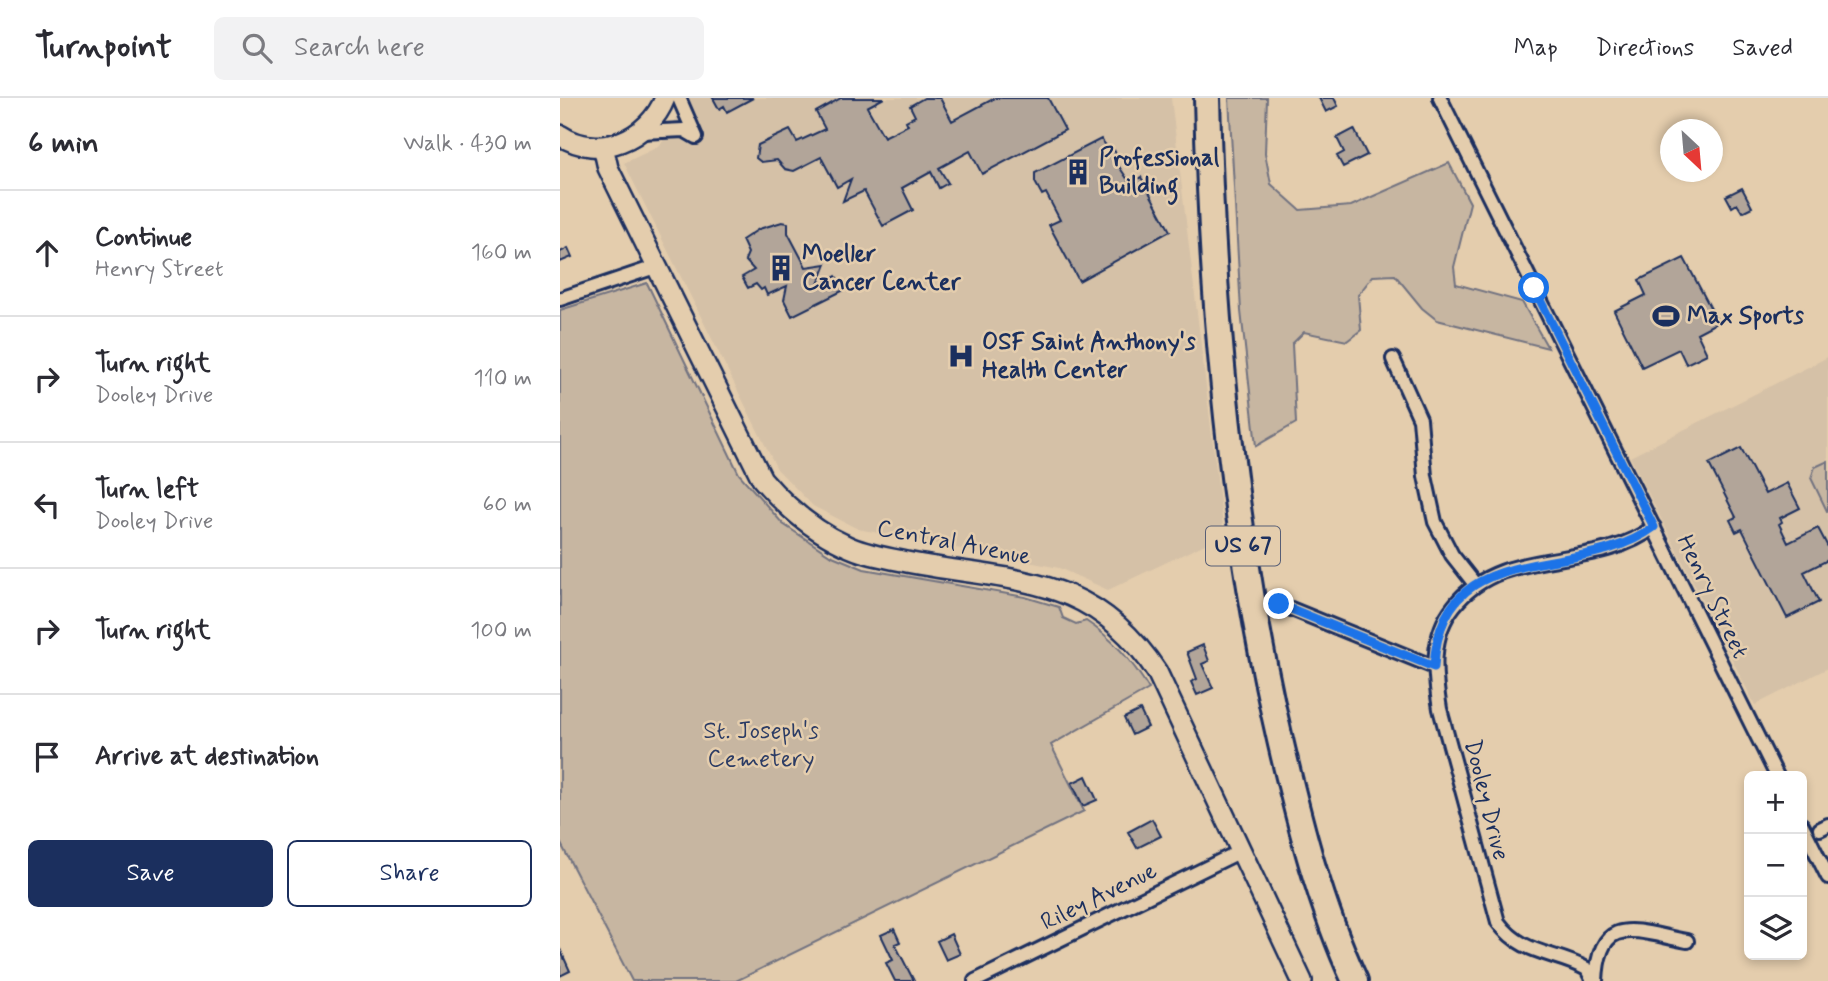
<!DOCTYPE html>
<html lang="en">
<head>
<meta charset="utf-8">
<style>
  body { margin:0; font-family:Mynerve,sans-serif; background:#f2f2f3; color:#2b2b33 }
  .controls { position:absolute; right:21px; bottom:21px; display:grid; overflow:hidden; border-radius:10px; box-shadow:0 4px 10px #0003 }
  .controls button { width:63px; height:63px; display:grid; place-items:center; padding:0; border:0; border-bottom:2px solid #e1e1e2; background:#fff; color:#2b2b33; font:35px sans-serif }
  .compass { position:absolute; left:1100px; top:21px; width:63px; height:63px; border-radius:50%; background:#fff; box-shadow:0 4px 10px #0003; rotate:154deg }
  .stop { position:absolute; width:21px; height:21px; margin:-16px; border:5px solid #1a73e8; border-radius:50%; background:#fff }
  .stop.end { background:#1a73e8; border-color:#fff; box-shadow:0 2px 7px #0008 }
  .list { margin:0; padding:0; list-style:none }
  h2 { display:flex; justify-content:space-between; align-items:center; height:91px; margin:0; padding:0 28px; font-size:30px }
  h2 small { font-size:23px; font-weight:400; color:#7c7c81 }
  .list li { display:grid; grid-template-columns:46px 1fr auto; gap:21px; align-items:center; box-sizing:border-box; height:126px; padding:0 28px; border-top:2px solid #e1e1e2 }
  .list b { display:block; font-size:26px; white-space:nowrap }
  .list p { margin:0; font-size:23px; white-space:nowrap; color:#7c7c81 }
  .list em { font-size:23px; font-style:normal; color:#7c7c81 }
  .actions { display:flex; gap:14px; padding:21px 28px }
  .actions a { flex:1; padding:16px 0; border:2px solid #1b2f5e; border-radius:10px; text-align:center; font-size:24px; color:#1b2f5e }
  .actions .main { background:#1b2f5e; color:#fff }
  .icon { flex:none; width:38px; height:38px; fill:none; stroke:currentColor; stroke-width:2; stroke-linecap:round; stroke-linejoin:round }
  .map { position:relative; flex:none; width:1268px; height:883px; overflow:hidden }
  header { display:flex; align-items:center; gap:42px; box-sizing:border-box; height:98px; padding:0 35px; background:#fff; border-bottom:2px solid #e1e1e2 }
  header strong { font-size:33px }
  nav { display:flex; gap:38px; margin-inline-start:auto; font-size:24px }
  .search { width:490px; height:63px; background:#f2f2f3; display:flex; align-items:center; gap:18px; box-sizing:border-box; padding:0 24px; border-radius:10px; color:#7c7c81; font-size:26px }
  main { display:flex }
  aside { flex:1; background:#fff }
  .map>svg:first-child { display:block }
</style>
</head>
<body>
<header>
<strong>Turnpoint</strong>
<div class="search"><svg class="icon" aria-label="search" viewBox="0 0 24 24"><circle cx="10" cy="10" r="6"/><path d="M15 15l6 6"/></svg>Search here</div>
<nav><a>Map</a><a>Directions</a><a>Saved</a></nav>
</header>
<main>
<aside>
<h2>6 min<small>Walk · 430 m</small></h2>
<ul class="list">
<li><svg class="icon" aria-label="ahead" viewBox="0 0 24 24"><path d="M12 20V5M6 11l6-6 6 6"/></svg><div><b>Continue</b><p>Henry Street</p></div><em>160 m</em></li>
<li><svg class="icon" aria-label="right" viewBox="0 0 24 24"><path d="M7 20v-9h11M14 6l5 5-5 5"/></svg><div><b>Turn right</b><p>Dooley Drive</p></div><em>110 m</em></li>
<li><svg class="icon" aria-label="left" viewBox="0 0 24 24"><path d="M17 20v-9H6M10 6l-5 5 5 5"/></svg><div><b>Turn left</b><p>Dooley Drive</p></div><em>60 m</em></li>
<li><svg class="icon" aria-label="right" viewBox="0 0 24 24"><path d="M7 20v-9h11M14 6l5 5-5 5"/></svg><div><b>Turn right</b></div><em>100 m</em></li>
<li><svg class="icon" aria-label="arrive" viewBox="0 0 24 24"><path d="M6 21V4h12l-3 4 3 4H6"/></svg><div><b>Arrive at destination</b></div></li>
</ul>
<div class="actions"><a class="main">Save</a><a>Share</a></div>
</aside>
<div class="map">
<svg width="1268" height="883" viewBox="0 0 1268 883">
  <rect width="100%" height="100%" fill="#e4cdad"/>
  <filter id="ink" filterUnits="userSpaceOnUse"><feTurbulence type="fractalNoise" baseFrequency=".0143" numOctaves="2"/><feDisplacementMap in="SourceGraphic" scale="14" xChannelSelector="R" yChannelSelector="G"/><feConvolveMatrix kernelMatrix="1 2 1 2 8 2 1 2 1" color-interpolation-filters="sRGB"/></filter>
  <g filter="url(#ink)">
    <path fill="#d5c1a7" d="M 121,0 L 611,0 L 664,437 L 548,492 L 499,470 L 298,431 L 253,408 L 217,371 L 64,65 L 100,48 L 117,19 Z
      M 1268,259 L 1268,570 L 1195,607 L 1070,359 Z"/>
    <path fill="#c7b6a1" stroke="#717280" stroke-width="2" d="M 669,0 L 707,0 L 705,55 L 711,86 L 740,112 L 791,108 L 889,65 L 910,105 L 894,169 L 896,186 L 962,204 L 988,250 L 877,222 L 862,210 L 835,177 L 813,178 L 798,197 L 801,232 L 787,243 L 744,234 L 732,246 L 736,325 L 696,348 L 681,213 Z
      M 87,185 L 179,376 L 223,426 L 270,457 L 304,471 L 465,499 L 499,509 L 503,520 L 516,526 L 526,523 C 552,540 573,564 589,591 L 491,647 L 524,713 L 176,883 L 72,883 L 0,744 L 0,212 Z
      M 1268,363 L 1268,413 L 1267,413 L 1251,380 L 1255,369 Z"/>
    <path fill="#b2a599" stroke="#1b2f5e" stroke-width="2" d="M 153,0 L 193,0 L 167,14 L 164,8 L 159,11 Z
      M 281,0 L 324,0 L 307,9 L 324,39 L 348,27 L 346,23 L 355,18 L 350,8 L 364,0 L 380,0 L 392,23 L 435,0 L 488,0 L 505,32 L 422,76 L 410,53 L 379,70 L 388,85 L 379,90 L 371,74 L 342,90 L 353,112 L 323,128 L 304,93 L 283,103 L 291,81 L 277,89 L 261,59 L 234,73 L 225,71 L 217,62 L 201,64 L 196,60 L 198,47 L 230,32 L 237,44 L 265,31 L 256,14 Z
      M 759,0 L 774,0 L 778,8 L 766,14 Z
      M 794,31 L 807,57 L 783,69 L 777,58 L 784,54 L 777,40 Z
      M 541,41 L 548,50 L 554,52 L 558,59 L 554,61 L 570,85 L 581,79 L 610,133 L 519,183 L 489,127 L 500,122 L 486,95 L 482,97 L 475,84 L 475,75 Z
      M 1182,90 L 1192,109 L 1182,114 L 1177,106 L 1172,109 L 1166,98 Z
      M 222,124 L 228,125 L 228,135 L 246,169 L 266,166 L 257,189 L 276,178 L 284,192 L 232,218 L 224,202 L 227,188 L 207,197 L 204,190 L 201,192 L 196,186 L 188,190 L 182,179 L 194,172 L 185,162 L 188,155 L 182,142 L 199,131 Z
      M 8,150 L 12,159 L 0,164 L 0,154 Z
      M 1124,160 L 1158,224 L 1137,235 L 1147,256 L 1126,266 L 1119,251 L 1082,269 L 1054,213 L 1086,197 L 1079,182 Z
      M 1181,350 L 1205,396 L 1227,385 L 1240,410 L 1220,420 L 1222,424 L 1219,426 L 1228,445 L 1258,430 L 1268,449 L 1268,462 L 1244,474 L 1259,504 L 1227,520 L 1182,431 L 1176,434 L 1170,422 L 1176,419 L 1149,366 Z
      M 643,547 L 649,563 L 642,566 L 653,590 L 637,597 L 631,584 L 637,581 L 627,554 Z
      M 580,612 L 588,629 L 572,637 L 564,620 Z
      M 526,678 L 537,702 L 523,708 L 512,685 Z
      M 592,721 L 601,738 L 577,750 L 568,734 Z
      M 334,831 L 340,844 L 335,846 L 354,883 L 335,883 L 326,865 L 333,862 L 321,837 Z
      M 391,836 L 400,856 L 386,862 L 377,843 Z
      M 0,851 L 10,873 L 0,878 Z"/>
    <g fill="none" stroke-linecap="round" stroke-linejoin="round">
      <g stroke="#1b2f5e" stroke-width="18">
        <path id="street" d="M 119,0 L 136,39
          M 880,0 L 1217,678
          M 81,34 L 124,32 L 136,39
          M 0,201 L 95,169
          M 833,261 L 860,321 L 865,378 L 875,424 L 892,457 L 914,485
          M 719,506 L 874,569
          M 1242,727 L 1268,779
          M 1260,731 L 1268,727
          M 415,883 L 681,753
          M 1033,883 L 1027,871 C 994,853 963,858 938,824 L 880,611 C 874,575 870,538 894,508 C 943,445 1034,475 1094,429
          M 1036,883 C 1039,813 1077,834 1127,843"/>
      </g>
      <g stroke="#1b2f5e" stroke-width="24">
        <path id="secondary" d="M 0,37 C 39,63 89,41 105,0
          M 43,48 L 48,70 L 202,381 C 226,409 252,432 285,447 C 303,456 323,459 342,463 C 448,485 530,472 597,574 L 742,883"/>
      </g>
      <g stroke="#1b2f5e" stroke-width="30">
        <path id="highway" d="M 647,0 C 652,217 672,435 721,646 C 740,727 760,807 795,883"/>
      </g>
      <use href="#street" stroke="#e4cdad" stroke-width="12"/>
      <use href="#secondary" stroke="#e4cdad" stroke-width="19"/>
      <use href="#highway" stroke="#e4cdad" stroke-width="24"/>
    </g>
  </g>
  <g fill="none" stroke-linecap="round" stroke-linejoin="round" filter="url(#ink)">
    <path stroke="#1a73e8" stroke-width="9" d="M 719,506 L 874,569 C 880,434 1019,486 1094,429 L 974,190"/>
  </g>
  <defs>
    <g id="building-bare" transform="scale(2.1)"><path d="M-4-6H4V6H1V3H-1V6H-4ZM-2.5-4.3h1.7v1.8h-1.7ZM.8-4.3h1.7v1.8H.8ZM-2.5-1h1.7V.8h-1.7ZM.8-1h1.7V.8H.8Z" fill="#1b2f5e" stroke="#e4cdad" stroke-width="2.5" paint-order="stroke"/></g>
    <g id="stadium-bare" transform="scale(2.1)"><path d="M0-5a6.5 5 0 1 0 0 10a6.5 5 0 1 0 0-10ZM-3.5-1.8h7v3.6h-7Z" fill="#1b2f5e" stroke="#e4cdad" stroke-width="2.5" paint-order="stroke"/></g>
    <g id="hospital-bare" transform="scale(2.1)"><path d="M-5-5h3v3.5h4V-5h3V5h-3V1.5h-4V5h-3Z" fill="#1b2f5e" stroke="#e4cdad" stroke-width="2.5" paint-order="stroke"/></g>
  </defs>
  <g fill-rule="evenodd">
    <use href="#building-bare" x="518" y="74"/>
    <use href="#building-bare" x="221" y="170"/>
    <use href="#stadium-bare" x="1106" y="218"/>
    <use href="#hospital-bare" x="401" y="258"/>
  </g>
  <g text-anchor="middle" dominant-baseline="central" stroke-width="5" stroke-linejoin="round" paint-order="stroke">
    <rect fill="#e4cdad" stroke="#575e76" stroke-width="2" x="646" y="428.5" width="74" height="39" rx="5"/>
    <g font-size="23" font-weight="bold" fill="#1b2f5e">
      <text x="683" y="448">US 67</text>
    </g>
    <g font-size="24" font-weight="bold" fill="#1b2f5e" stroke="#e4cdad" text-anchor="start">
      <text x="539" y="60">Professional<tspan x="539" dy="28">Building</tspan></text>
      <text x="242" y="156">Moeller<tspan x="242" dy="28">Cancer Center</tspan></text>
      <text x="1127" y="218">Max Sports</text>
      <text x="422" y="244">OSF Saint Anthony's<tspan x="422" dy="28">Health Center</tspan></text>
    </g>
    <g font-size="24" fill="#1b2f5e" stroke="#e4cdad">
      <text transform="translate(394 445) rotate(11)">Central Avenue</text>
      <text transform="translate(1152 499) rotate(64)">Henry Street</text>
      <text transform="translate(926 702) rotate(76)">Dooley Drive</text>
      <text transform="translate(539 799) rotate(-26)">Riley Avenue</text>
    </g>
    <g font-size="24" fill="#2c3c65" stroke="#e4cdad">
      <text x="201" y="633">St. Joseph's<tspan x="201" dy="28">Cemetery</tspan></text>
    </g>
  </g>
</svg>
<div class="controls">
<button>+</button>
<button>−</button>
<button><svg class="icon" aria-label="layers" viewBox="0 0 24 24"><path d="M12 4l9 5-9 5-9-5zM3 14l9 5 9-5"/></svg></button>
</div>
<svg class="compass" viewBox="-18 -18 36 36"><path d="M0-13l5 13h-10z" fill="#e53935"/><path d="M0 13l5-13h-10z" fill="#7c7c81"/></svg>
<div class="stop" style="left:974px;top:190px"></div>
<div class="stop end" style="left:719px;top:506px"></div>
</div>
</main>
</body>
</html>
